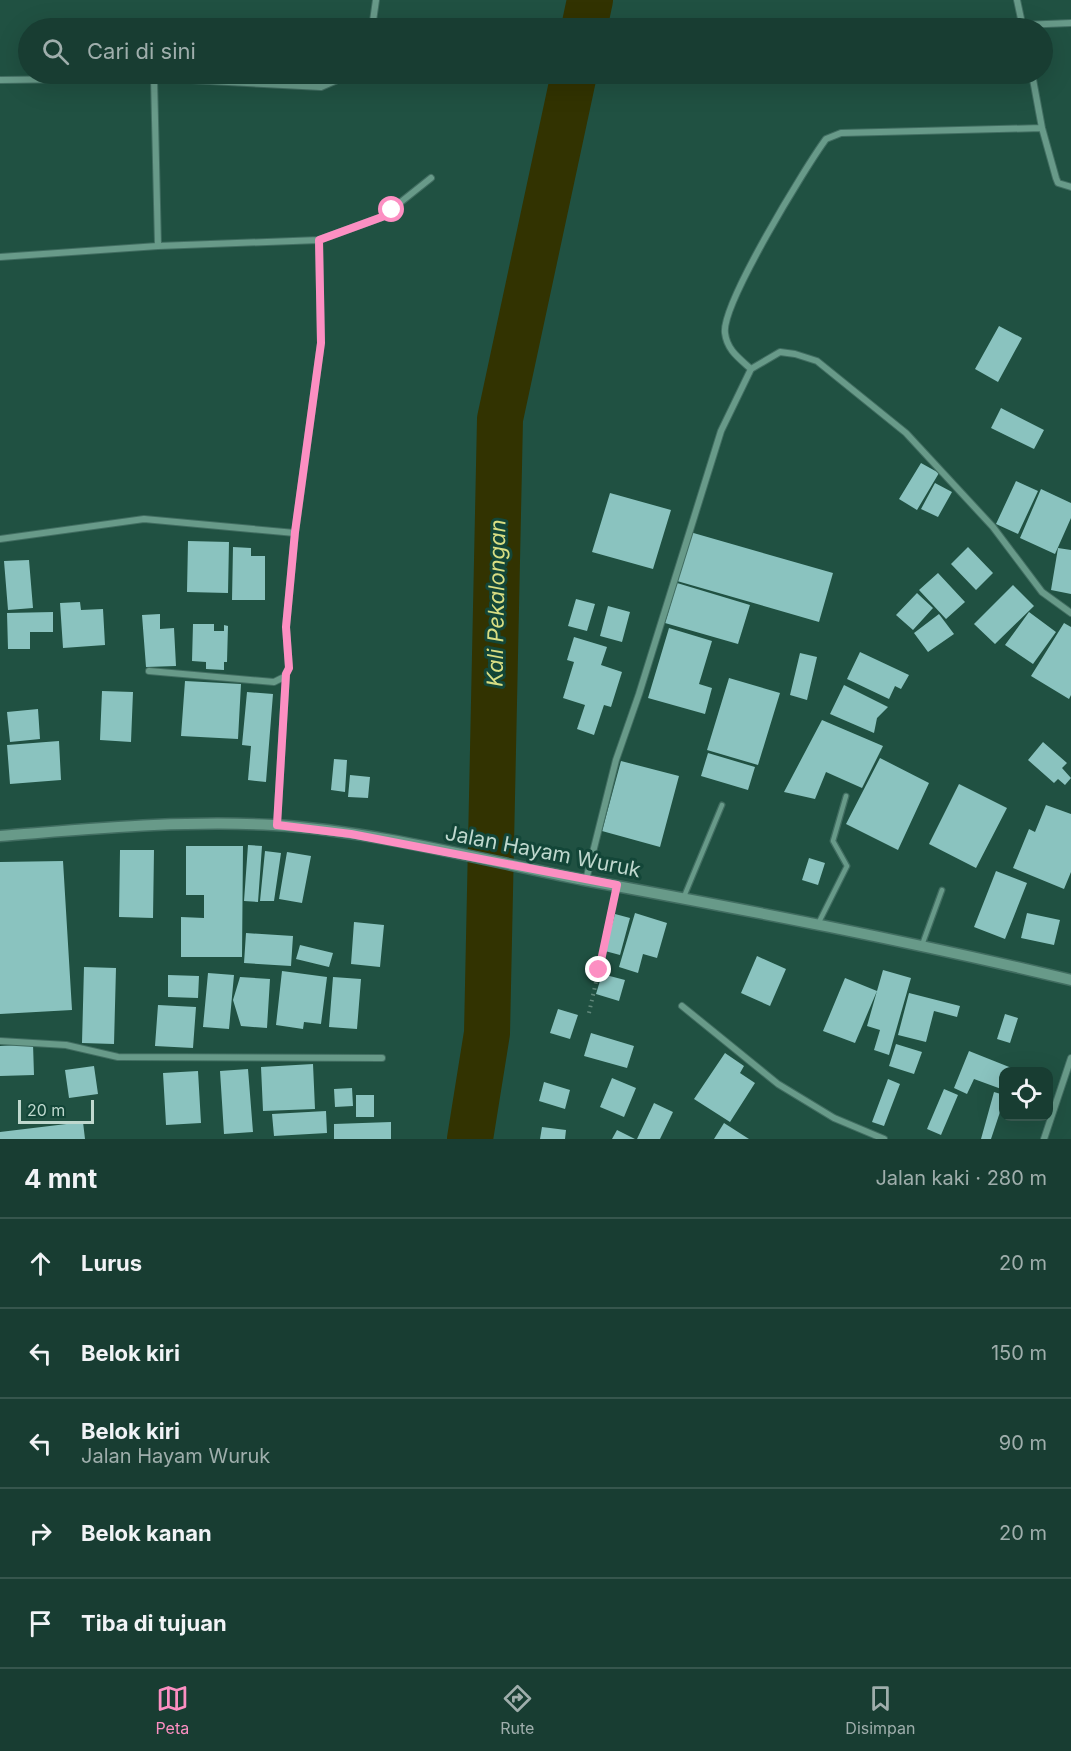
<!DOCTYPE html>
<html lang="id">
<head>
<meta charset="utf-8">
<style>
  body { margin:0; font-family:Inter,sans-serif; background:#25483e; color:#f1f3f6 }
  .controls { position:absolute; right:18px; bottom:18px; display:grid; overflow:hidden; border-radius:12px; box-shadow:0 6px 24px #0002 }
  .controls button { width:54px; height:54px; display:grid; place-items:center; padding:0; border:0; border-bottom:2px solid #36564d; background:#183d32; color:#f1f3f6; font:30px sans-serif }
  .scale { position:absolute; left:18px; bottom:15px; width:76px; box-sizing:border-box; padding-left:6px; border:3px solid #bfd8ce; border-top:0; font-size:16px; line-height:21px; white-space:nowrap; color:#bfd8ce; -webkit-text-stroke:4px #134638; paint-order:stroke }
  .stop { position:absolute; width:18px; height:18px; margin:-14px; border:4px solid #fc8fc2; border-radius:50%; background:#fff }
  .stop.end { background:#fc8fc2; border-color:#fff; box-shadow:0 2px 6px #0008 }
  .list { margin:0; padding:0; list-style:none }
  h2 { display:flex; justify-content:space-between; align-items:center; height:78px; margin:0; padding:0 24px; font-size:26px }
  h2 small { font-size:20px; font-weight:400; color:#9faeac }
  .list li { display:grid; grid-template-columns:39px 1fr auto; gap:18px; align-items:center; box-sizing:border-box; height:90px; padding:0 24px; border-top:2px solid #36564d }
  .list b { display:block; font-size:22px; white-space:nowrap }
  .list p { margin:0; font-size:20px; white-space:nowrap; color:#9faeac }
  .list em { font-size:20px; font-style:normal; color:#9faeac }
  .icon { flex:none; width:33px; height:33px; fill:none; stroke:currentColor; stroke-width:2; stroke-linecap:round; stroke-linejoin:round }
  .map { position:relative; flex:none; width:1071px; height:1139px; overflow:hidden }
  .search { position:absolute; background:#183d32; box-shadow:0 6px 24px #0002; left:18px; right:18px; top:18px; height:66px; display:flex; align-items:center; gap:15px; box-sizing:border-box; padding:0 21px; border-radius:33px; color:#9faeac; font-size:22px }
  .sheet { height:528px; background:#183d32 }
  nav { display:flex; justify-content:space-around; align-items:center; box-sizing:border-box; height:84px; border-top:2px solid #36564d; background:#183d32; font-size:16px; color:#9faeac }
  nav a { display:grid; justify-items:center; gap:3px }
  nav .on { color:#fc8fc2 }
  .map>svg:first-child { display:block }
</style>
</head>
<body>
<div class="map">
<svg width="1071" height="1139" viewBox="0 0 1071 1139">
  <rect width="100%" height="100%" fill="#205142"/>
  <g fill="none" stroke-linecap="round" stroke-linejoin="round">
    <path stroke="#323301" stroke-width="46" d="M 584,28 L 590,0
      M 470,1139 L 487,1033 L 500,419 L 574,74"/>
  </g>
  <path fill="#8ac3bf" d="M 999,326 L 1022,338 L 998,382 L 975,369 Z
    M 1001,408 L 1044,430 L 1034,449 L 991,428 Z
    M 921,463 L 939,473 L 917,510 L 899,499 Z
    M 1016,481 L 1038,491 L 1018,534 L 996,524 Z
    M 935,483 L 952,492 L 938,517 L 921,509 Z
    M 1041,489 L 1071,503 L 1071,518 L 1055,554 L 1020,538 Z
    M 610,493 L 671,510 L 653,569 L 592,552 Z
    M 690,532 L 833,573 L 819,622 L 677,581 Z
    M 188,541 L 229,542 L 228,593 L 187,592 Z
    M 233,547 L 251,548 L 251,556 L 265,556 L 265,600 L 232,600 Z
    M 968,547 L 993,573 L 976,590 L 951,564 Z
    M 1058,548 L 1071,550 L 1071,594 L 1051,590 Z
    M 29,560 L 33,608 L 8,610 L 4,561 Z
    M 938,573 L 965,602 L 946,619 L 919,590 Z
    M 677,583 L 750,605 L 738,644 L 665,623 Z
    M 1013,585 L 1034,606 L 995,644 L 974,624 Z
    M 917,593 L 933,608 L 913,630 L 896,615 Z
    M 576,599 L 595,604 L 587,631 L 568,626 Z
    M 80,602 L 81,610 L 103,609 L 105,645 L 63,648 L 60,603 Z
    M 608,606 L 630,612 L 622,642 L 600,636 Z
    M 53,612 L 53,632 L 30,632 L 30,649 L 8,649 L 7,613 Z
    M 1029,612 L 1056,632 L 1033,664 L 1005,645 Z
    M 160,614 L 160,629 L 174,628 L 176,666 L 146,667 L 142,615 Z
    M 939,614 L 954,634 L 928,652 L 914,633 Z
    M 1064,623 L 1071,627 L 1071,695 L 1069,699 L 1031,676 Z
    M 193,624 L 214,624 L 214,631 L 224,631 L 224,625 L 228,626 L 227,662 L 224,662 L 224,670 L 206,669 L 206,662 L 192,661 Z
    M 669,628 L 712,641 L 699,684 L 712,688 L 705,714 L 648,698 Z
    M 574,637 L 607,647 L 601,665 L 622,672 L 611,707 L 604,705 L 594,735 L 577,729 L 585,705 L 563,698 L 574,662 L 567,660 Z
    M 860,652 L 909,675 L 901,689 L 895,686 L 889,699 L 847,679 Z
    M 800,653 L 817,657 L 807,700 L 790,695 Z
    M 729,678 L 780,693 L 758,765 L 707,750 Z
    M 185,681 L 241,684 L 238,739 L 181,736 Z
    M 844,685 L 888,707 L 877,718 L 874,733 L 830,714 Z
    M 102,691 L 133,692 L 131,742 L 100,740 Z
    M 247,692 L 273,694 L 266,782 L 248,780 L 251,746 L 242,745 Z
    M 38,709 L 40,739 L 10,742 L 7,712 Z
    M 822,720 L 883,746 L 862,788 L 826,772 L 815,799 L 784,792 Z
    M 59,741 L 61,780 L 10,784 L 7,745 Z
    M 1043,742 L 1067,763 L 1062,768 L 1071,778 L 1065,785 L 1058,779 L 1054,783 L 1028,760 Z
    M 708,753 L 755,767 L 748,790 L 701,776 Z
    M 880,758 L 929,783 L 898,850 L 846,824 Z
    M 334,759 L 347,760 L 345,792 L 331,790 Z
    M 621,761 L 679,776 L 660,847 L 602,831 Z
    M 350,775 L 370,777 L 368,798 L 348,797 Z
    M 959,784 L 1007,808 L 976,868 L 929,844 Z
    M 1046,805 L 1071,814 L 1071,872 L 1064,889 L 1013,868 L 1029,829 L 1035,832 Z
    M 248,845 L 262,846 L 258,902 L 244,901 Z
    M 186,846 L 243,846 L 242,957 L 181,957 L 181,917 L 204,918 L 204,895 L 186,895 Z
    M 120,850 L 154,850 L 153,918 L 119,917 Z
    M 265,851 L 281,853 L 274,901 L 260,901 Z
    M 287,852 L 311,856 L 302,903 L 279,899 Z
    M 809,858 L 825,863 L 818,885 L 802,880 Z
    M 63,861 L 72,1010 L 0,1014 L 0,862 Z
    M 996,871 L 1027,883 L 1005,939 L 974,927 Z
    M 635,913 L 667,923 L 657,958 L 643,954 L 638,973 L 619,967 Z
    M 1027,913 L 1060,920 L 1054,945 L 1021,938 Z
    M 615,914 L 630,918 L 620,955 L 605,951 Z
    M 354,922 L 384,925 L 380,967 L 351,964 Z
    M 246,933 L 293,936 L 291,966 L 244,963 Z
    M 300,945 L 333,953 L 329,967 L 296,959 Z
    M 757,956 L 786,969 L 770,1006 L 741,993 Z
    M 84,967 L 116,968 L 114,1044 L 82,1043 Z
    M 883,970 L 911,978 L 889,1055 L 874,1050 L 880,1030 L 867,1026 Z
    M 282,971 L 327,977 L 321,1024 L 304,1022 L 303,1029 L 276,1025 Z
    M 208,973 L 234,975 L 229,1029 L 203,1027 Z
    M 602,974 L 625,980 L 619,1001 L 596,994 Z
    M 168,975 L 199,976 L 198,998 L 168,997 Z
    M 240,977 L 270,979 L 267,1028 L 241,1026 L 233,1000 Z
    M 333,977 L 361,979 L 357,1029 L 329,1027 Z
    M 845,978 L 877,991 L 855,1043 L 823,1031 Z
    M 909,993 L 960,1006 L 957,1017 L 934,1011 L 926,1042 L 898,1035 Z
    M 158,1005 L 196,1007 L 193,1048 L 155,1046 Z
    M 558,1009 L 578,1015 L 570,1039 L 550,1033 Z
    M 1005,1014 L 1018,1018 L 1010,1043 L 997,1039 Z
    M 591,1033 L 634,1046 L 627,1068 L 584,1056 Z
    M 33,1044 L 34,1075 L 0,1076 L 0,1046 Z
    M 896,1044 L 922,1052 L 914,1074 L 889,1066 Z
    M 969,1051 L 1019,1071 L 1019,1072 L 1004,1072 L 1004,1090 L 974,1079 L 967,1094 L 954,1088 Z
    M 725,1053 L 744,1066 L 740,1073 L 755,1083 L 730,1122 L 694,1099 Z
    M 313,1064 L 315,1109 L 263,1111 L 261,1067 Z
    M 94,1066 L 98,1094 L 69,1098 L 65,1070 Z
    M 248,1069 L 253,1132 L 224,1134 L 220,1071 Z
    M 198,1071 L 201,1123 L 166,1125 L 163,1073 Z
    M 612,1078 L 636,1088 L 624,1117 L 600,1107 Z
    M 888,1079 L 900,1084 L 884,1126 L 872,1122 Z
    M 544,1082 L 570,1090 L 565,1109 L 539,1101 Z
    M 352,1088 L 353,1106 L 335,1107 L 334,1089 Z
    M 944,1089 L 958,1095 L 941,1135 L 927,1129 Z
    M 994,1092 L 1004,1095 L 1004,1100 L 991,1139 L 981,1139 Z
    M 356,1095 L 374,1095 L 374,1117 L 356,1117 Z
    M 654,1103 L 673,1112 L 660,1139 L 637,1139 Z
    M 326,1111 L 327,1133 L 274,1136 L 272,1114 Z
    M 83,1122 L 85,1139 L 0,1139 L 0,1132 Z
    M 391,1122 L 391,1139 L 334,1139 L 334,1124 Z
    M 724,1123 L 749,1139 L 714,1139 Z
    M 542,1127 L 566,1130 L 565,1139 L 540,1139 Z
    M 617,1130 L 635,1139 L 612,1139 Z"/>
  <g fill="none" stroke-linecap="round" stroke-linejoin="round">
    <g stroke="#416d61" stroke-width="7">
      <path id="service" d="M 683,899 L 722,805
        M 818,924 L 847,866 L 833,841 L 846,796
        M 922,945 L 942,890"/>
    </g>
    <g stroke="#416d61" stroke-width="8">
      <path id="minor" d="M 1017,0 L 1023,28
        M 1022,25 L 1071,23
        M 372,28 L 376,0
        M 1032,74 L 1042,128 L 1056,178 L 1058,183 L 1071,187
        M 154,78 L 158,246
        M 0,80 L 154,78 L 321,87 L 351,74
        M 319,240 L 382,217 L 431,178
        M 0,257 L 158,246 L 319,240 L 321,343 L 295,533 L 286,627 L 289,668 L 284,677 L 274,682 L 149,671
        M 751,369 C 739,358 727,350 725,333 C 721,305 806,166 826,139 L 841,133 L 1042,128
        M 0,539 L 144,519 L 295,533
        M 277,825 L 286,674
        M 586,880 L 616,760 L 639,694 L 721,431 L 751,369 L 780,352 L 795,354 L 817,361 L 906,433 L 993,527 L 1042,592 L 1071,613
        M 682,1006 L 778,1084 L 834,1118 L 884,1139
        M 0,1041 L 66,1045 L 118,1057 L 382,1058
        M 1044,1139 L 1071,1058"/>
    </g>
    <g stroke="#416d61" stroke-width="13">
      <path id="tertiary" d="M 0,836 C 91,829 181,820 273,825 C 376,831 482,860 584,880 C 747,910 910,941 1071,980"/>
    </g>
    <path stroke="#60877a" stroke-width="4" stroke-dasharray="1.5 4.5" stroke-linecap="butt" d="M 589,1013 L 614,902"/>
    <use href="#service" stroke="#689a89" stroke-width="4.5"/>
    <use href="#minor" stroke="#689a89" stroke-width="6"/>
    <use href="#tertiary" stroke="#689a89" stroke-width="10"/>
  </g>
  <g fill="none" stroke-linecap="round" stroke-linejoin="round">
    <path stroke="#fc8fc2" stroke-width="8" d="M 392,210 L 382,217 L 319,240 L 321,343 L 295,532 L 286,627 L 289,668 L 286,674 L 277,825 L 351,834 L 617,885 L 599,970"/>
  </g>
  <g text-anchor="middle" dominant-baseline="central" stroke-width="6" stroke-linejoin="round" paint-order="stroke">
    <g font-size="21" fill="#bfd8ce" stroke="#134638">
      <text transform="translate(543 851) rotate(11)">Jalan Hayam Wuruk</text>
    </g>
    <g font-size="22" font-style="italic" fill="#d9de83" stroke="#134638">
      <text transform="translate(496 603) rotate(-89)">Kali Pekalongan</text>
    </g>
  </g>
</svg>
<div class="controls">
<button><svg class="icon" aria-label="locate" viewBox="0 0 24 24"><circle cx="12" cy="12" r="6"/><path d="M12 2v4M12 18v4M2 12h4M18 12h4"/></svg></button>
</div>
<div class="scale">20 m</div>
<div class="stop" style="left:392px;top:210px"></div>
<div class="stop end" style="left:599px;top:970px"></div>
<div class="search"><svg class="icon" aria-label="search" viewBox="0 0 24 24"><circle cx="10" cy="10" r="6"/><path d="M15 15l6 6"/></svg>Cari di sini</div>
</div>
<section class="sheet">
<h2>4 mnt<small>Jalan kaki · 280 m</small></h2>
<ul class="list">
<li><svg class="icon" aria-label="ahead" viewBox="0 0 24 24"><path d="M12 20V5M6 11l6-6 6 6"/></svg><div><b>Lurus</b></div><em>20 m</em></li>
<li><svg class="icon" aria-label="left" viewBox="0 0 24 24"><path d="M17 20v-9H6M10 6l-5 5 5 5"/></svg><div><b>Belok kiri</b></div><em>150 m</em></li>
<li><svg class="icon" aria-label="left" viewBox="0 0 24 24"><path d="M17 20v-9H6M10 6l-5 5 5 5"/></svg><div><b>Belok kiri</b><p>Jalan Hayam Wuruk</p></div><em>90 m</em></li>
<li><svg class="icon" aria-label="right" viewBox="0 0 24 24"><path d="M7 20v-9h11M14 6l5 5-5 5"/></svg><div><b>Belok kanan</b></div><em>20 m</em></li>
<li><svg class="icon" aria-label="arrive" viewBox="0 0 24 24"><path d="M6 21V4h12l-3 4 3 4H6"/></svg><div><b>Tiba di tujuan</b></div></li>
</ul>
</section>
<nav>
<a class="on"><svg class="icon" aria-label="map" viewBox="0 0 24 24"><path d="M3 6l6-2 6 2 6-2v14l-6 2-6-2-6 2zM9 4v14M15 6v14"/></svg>Peta</a>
<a><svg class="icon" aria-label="directions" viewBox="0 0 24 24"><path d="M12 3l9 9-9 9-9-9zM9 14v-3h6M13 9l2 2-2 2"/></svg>Rute</a>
<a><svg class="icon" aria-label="saved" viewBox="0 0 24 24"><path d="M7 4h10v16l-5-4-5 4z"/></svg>Disimpan</a>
</nav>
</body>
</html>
